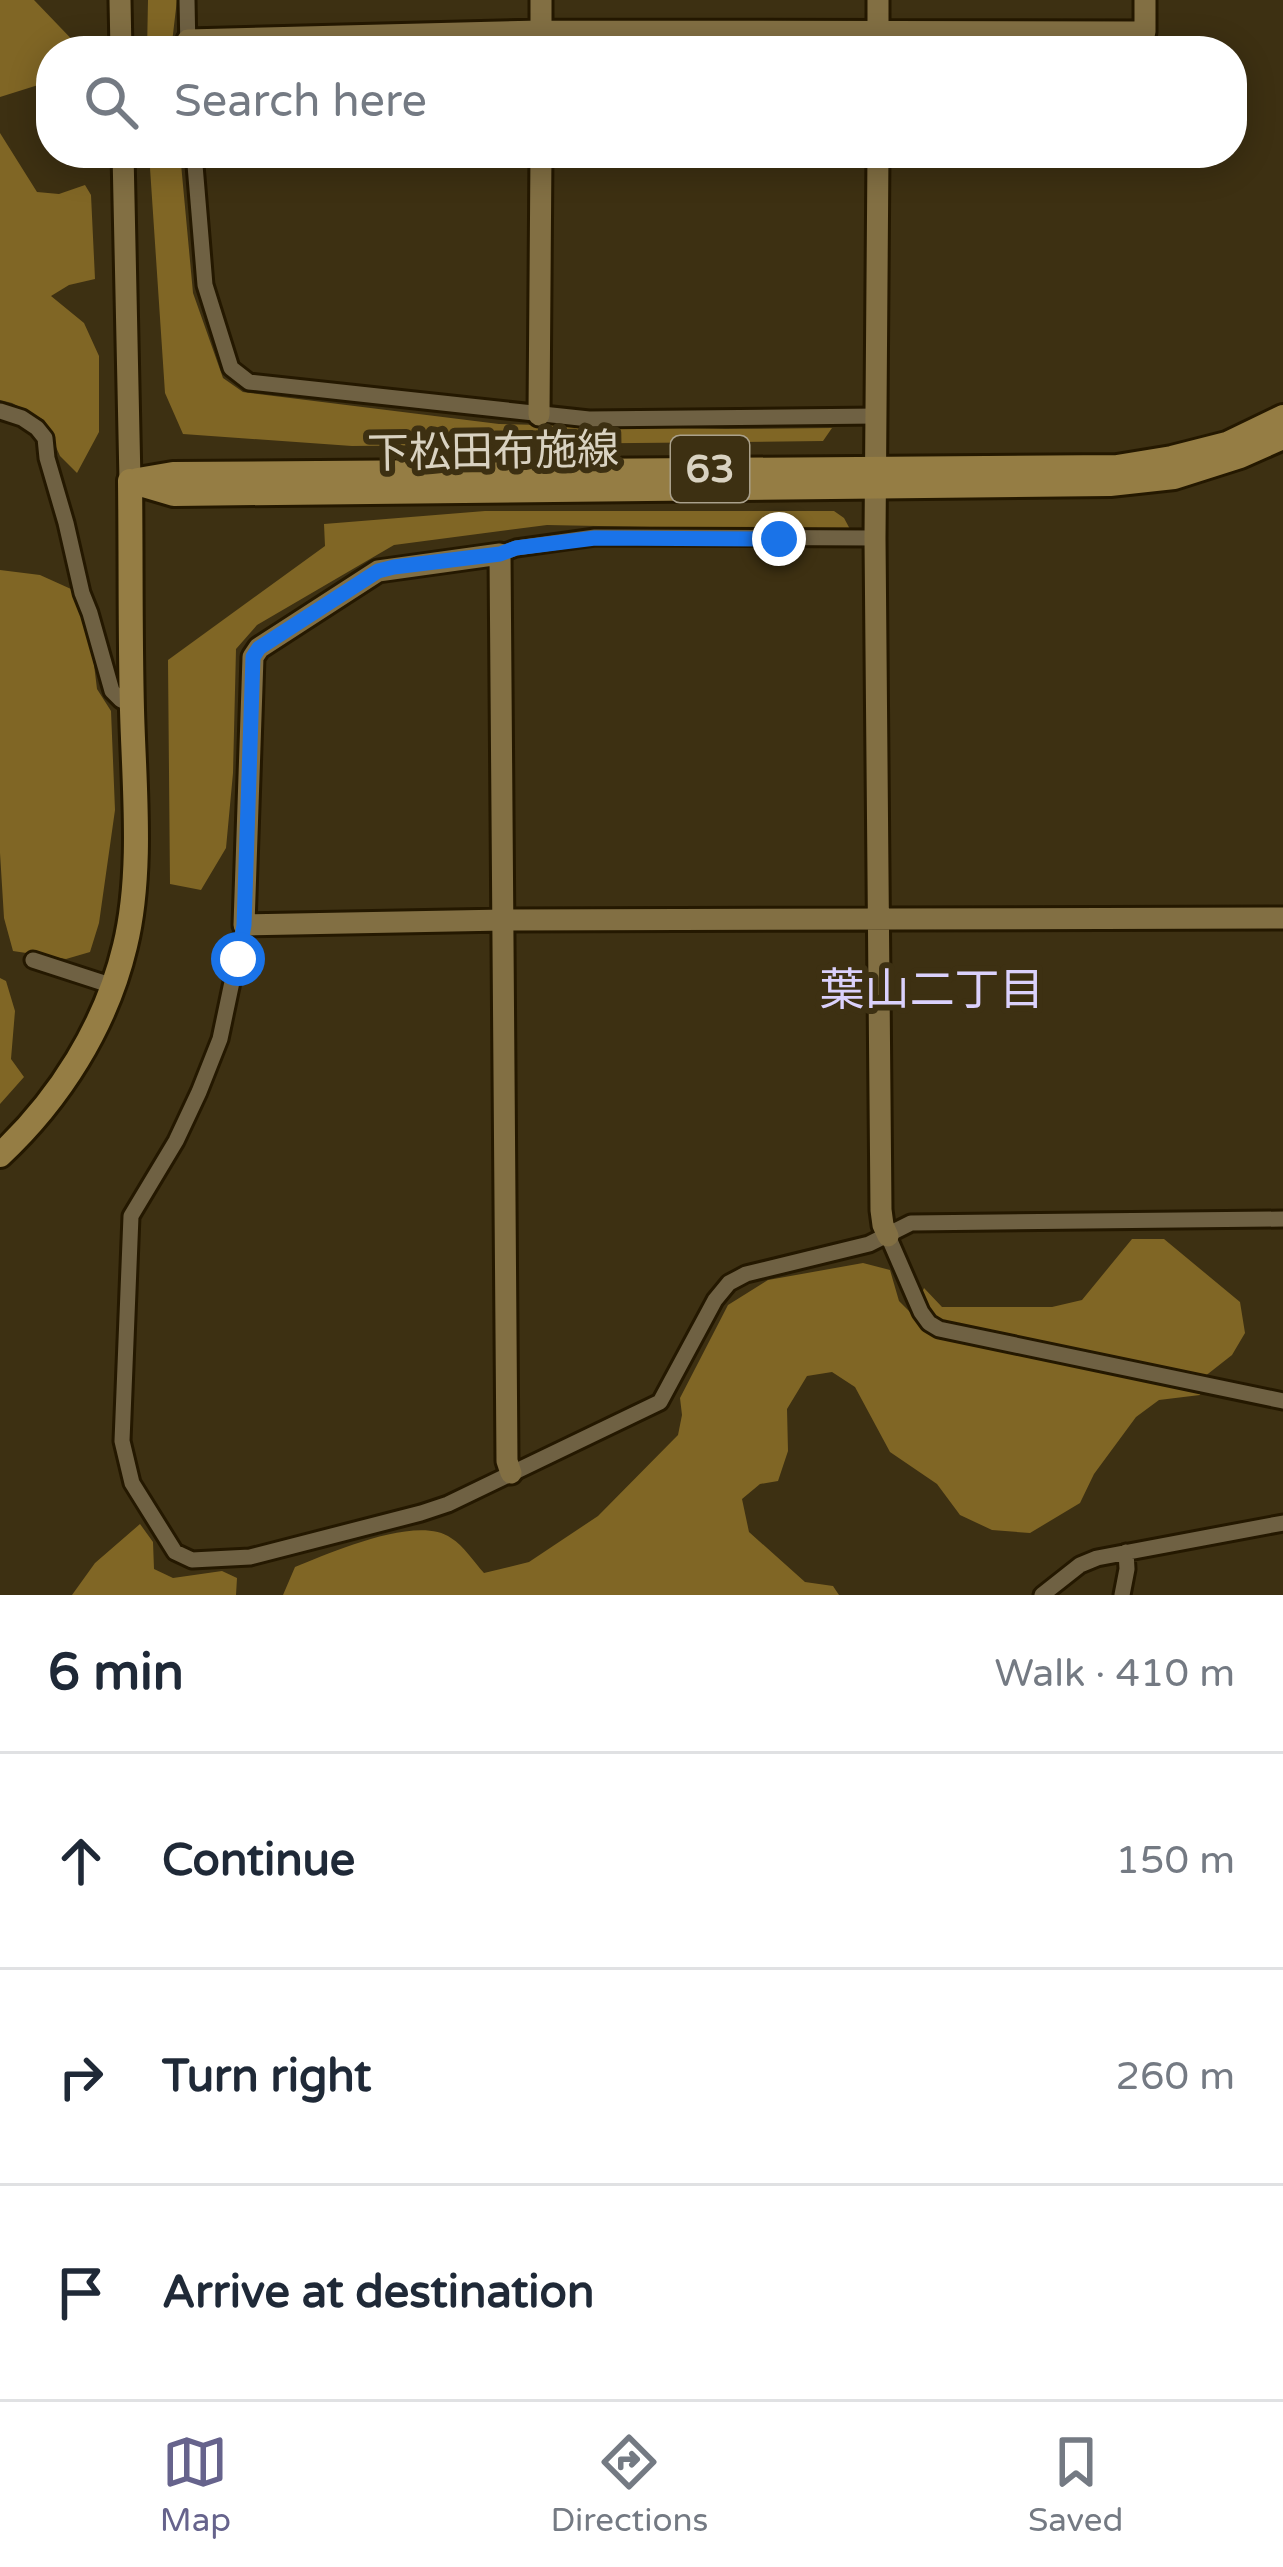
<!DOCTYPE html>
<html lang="en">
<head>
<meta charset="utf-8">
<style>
  body { margin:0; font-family:"Varela Round","Noto Sans JP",sans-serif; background:#f2f2f3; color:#1f2937 }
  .stop { position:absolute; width:36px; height:36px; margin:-27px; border:9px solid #1a73e8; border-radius:50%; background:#fff }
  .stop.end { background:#1a73e8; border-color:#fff; box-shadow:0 3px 12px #0008 }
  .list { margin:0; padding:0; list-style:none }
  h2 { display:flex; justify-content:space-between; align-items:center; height:156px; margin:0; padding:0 48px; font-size:51px }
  h2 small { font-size:39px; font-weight:400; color:#747a83 }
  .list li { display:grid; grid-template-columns:78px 1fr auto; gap:36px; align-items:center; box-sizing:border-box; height:216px; padding:0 48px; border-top:3px solid #e0e1e3 }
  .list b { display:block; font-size:45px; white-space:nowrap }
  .list em { font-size:39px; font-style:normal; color:#747a83 }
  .icon { flex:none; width:66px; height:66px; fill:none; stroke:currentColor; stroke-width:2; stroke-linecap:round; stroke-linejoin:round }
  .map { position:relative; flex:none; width:1283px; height:1595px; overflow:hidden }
  .search { position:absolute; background:#fff; box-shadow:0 6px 30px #0003; left:36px; right:36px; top:36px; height:132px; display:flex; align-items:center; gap:30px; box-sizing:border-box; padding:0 42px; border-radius:48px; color:#747a83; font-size:45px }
  .sheet { height:804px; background:#fff }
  nav { display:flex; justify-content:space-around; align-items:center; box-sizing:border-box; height:168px; border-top:3px solid #e0e1e3; background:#fff; font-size:33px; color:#747a83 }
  nav a { display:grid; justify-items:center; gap:6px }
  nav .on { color:#66638c }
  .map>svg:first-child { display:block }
</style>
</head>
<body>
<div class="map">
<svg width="1283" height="1595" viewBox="0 0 1283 1595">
  <rect width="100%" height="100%" fill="#3d3012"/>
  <path fill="#806625" d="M 0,0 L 34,0 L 83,51 L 51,51 L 51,81 L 0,97 Z
    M 148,0 L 177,0 L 171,51 L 147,51 Z
    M 0,133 L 37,192 L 59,194 L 85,185 L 91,195 L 95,279 L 69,285 L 51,296 L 84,323 L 99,356 L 99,432 L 77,473 L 60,456 L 44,420 L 12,403 L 0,400 Z
    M 149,153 L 180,153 L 193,293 L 223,378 L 243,392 L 499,424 L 725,429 L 832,428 L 823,441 L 352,446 L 183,434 L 165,393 Z
    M 485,511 L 834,511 L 844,518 L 851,531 L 547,525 L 394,545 L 257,625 L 236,649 L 233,773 L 226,848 L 201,890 L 170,884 L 168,660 L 325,546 L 324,524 Z
    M 0,570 L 40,575 L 71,589 L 92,648 L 97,689 L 111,711 L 115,810 L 99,923 L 90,952 L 66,959 L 13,951 L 4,918 L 0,853 Z
    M 0,978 L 6,981 L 15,1011 L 11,1059 L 24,1077 L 0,1104 Z
    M 1132,1239 L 1164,1239 L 1240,1302 L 1245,1333 L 1232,1355 L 1204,1377 L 1200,1395 L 1159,1400 L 1136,1417 L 1094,1474 L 1080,1503 L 1030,1533 L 992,1530 L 960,1515 L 937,1484 L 890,1452 L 855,1387 L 832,1372 L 807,1376 L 787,1409 L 788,1451 L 778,1481 L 760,1484 L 742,1499 L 749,1532 L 805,1582 L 833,1586 L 839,1595 L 283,1595 L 295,1567 C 331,1553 417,1514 451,1538 C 464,1546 474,1562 484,1573 L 529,1562 L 598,1516 L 678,1435 L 682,1415 L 680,1398 L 728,1305 L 768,1280 L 863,1263 L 890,1270 L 899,1301 L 913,1315 L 924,1288 L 942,1307 L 1052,1307 L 1082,1300 Z
    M 140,1524 L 153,1542 L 154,1569 L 173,1578 L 222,1571 L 237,1578 L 236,1595 L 72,1595 L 95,1563 Z"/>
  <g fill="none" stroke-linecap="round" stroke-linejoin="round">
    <g stroke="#241800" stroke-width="21">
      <path id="street" d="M 187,0 L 188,51
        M 194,153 L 205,285 L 231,368 L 249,382 L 589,419 L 877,416
        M 0,411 L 22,418 L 37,428 L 45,438 L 47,458 L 66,523 L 82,593 L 90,613 L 112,691 L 121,700 L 132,702
        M 500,554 L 516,548 L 595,537 L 875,538
        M 244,925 L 220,1039 L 199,1092 L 176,1141 L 131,1216 L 122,1441 L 132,1483 L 175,1552 L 192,1560 L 250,1557 L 421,1513 L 448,1504 L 660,1402 L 715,1300 L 729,1283 L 746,1274 L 869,1244 L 911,1223 L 1283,1219
        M 33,960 L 113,986
        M 888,1236 L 921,1312 L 929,1323 L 939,1329 L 1283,1401
        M 1042,1595 L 1080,1565 L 1097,1558 L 1283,1523
        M 1122,1595 L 1127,1569 L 1126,1552"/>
    </g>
    <g stroke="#241800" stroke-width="27">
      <path id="secondary" d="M 120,0 L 121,51
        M 541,0 L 541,51
        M 878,0 L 878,51
        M 188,40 L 541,31 L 1145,32 L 1145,0
        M 123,153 L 130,481
        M 878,153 L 875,538 L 881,1210 L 883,1225 L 888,1236
        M 539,415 L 541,153
        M 511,1473 L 507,1461 L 500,554 L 378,571 L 259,648 L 253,657 L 244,925 L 505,920 L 1283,918"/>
    </g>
    <g stroke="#241800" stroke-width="30">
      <path id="primary" d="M 138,480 L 173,474 L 1117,467 L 1172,458 L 1227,444 L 1283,417
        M 130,481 L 174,494 L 1110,484 L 1174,477 L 1240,456 L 1283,437
        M 0,1155 C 59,1100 106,1026 125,946 C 143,872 134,786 132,710 C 130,633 131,557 130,481"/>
    </g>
    <use href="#street" stroke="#6f6143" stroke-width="15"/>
    <use href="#secondary" stroke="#826f43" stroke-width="21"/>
    <use href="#primary" stroke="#957d44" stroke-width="24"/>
  </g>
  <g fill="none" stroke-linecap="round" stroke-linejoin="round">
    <path stroke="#1a73e8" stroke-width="15" d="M 238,959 L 244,925 L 253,657 L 259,648 L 378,571 L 394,567 L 500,554 L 516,548 L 595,538 L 779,539"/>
  </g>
  <g text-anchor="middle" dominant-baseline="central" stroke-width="12" stroke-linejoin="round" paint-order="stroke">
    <rect fill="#3d3012" stroke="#aaa18c" stroke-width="3" x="671" y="436" width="78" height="66" rx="9"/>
    <g font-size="39" font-weight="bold" fill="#d9d2c1">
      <text x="710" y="469">63</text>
    </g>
    <g font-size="42" fill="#d9d2c1" stroke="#3d3012">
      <text transform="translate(493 452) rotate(-1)">下松田布施線</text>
    </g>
    <g font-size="45" fill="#dbd1fc" stroke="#3d3012">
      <text x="932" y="991">葉山二丁目</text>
    </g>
  </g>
</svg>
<div class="stop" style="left:238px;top:959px"></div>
<div class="stop end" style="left:779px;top:539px"></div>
<div class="search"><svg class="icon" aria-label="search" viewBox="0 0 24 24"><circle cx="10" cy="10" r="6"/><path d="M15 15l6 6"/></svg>Search here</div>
</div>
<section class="sheet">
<h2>6 min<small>Walk · 410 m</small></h2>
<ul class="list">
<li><svg class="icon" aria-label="ahead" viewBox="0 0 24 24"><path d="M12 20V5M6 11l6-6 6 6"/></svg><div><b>Continue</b></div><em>150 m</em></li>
<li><svg class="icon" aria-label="right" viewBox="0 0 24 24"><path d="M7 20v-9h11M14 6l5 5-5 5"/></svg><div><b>Turn right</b></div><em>260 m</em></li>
<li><svg class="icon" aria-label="arrive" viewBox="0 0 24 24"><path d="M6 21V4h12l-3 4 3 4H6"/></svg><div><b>Arrive at destination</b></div></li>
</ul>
</section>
<nav>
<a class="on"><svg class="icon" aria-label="map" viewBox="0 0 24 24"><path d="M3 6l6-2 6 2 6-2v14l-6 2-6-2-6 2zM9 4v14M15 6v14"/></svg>Map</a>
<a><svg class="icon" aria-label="directions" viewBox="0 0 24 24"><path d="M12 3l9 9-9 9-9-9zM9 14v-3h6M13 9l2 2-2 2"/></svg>Directions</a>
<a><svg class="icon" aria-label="saved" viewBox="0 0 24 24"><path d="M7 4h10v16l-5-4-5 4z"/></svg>Saved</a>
</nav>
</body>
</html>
